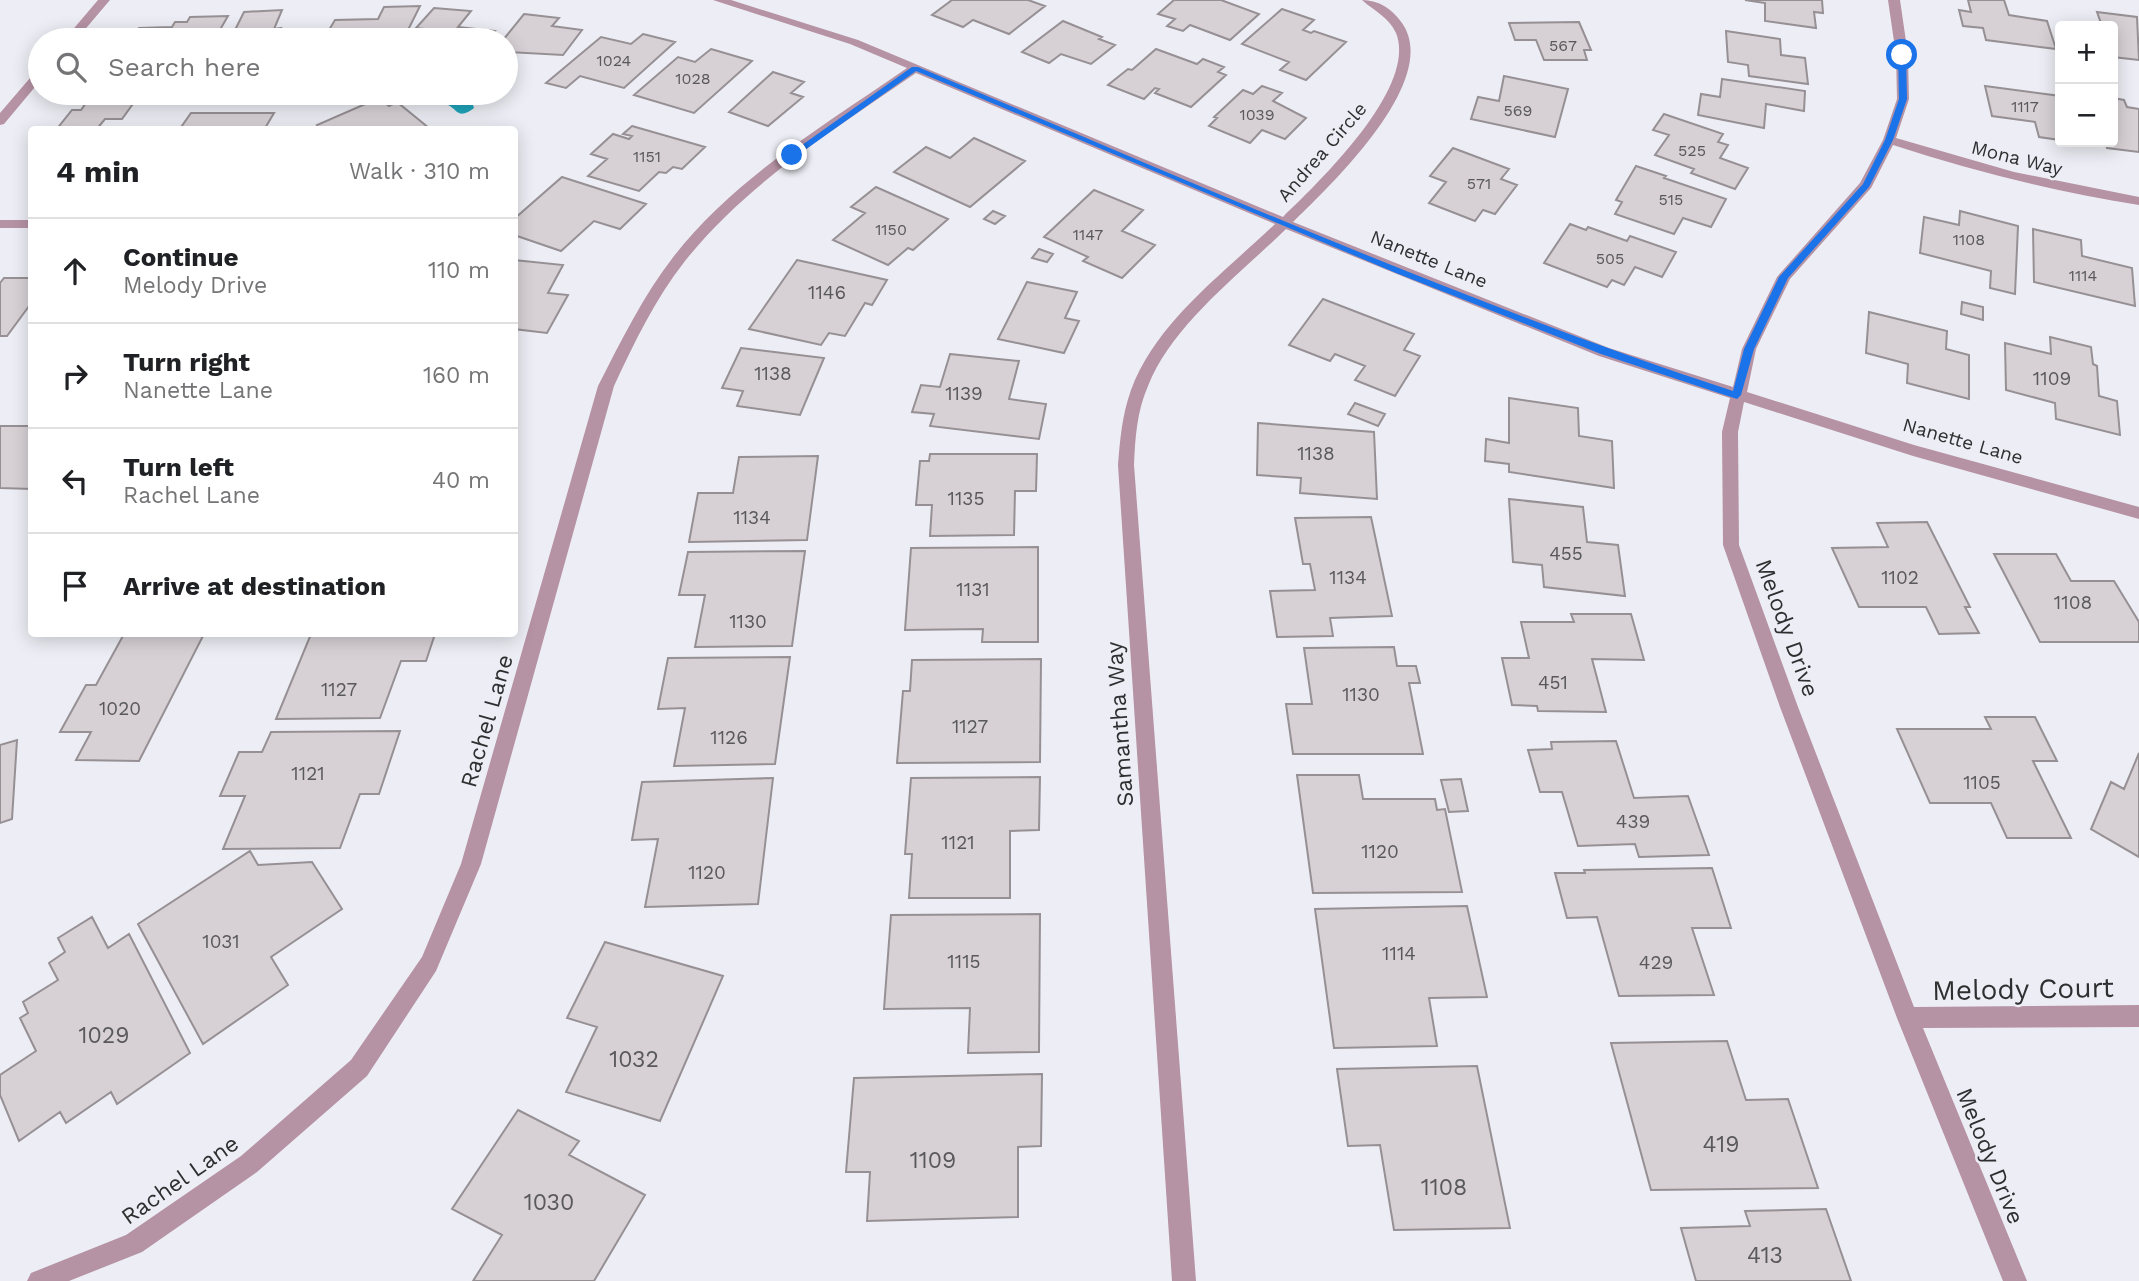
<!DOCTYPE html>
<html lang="en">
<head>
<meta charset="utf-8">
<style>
  body { margin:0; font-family:"Work Sans",sans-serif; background:#f2f2f2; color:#202124 }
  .controls { position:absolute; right:21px; top:21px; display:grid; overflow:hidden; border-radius:7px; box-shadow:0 4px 18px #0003 }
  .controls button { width:63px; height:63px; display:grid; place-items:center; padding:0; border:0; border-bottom:2px solid #e0e0e0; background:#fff; color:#202124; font:35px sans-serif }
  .stop { position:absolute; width:21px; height:21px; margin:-16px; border:5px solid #1a73e8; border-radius:50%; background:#fff }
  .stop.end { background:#1a73e8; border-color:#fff; box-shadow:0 2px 7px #0008 }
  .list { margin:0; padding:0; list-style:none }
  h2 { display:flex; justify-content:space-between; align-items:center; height:91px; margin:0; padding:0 28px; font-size:30px }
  h2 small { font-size:23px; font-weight:400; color:#757577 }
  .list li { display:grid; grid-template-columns:46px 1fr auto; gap:21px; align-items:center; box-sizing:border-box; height:105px; padding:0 28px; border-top:2px solid #e0e0e0 }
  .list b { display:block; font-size:26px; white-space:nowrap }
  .list p { margin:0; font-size:23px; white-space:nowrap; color:#757577 }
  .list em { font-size:23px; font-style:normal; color:#757577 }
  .icon { flex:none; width:38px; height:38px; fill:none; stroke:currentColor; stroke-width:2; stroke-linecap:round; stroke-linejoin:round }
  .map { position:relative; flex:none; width:2139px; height:1281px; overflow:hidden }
  .search { position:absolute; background:#fff; box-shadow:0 4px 18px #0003; left:28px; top:28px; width:490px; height:77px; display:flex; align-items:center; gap:18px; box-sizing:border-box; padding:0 24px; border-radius:38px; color:#757577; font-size:26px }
  .panel { position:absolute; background:#fff; box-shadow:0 4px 18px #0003; left:28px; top:126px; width:490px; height:511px; border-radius:7px }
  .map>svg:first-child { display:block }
</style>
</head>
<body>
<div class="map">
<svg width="2139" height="1281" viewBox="0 0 2139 1281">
  <rect width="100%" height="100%" fill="#edeef5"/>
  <path fill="#1ea5bb" d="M 434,93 L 454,93 L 472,102 L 474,108 C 455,122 458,106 444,104 C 438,103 432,104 426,102 Z"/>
  <path fill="#d7d1d5" stroke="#969094" stroke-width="2" d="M 952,0 L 1028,0 L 1045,6 L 1009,34 L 973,20 L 963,27 L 932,15 Z
    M 1174,0 L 1221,0 L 1259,14 L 1230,40 L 1190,25 L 1183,31 L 1167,26 L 1175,19 L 1158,14 Z
    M 1745,0 L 1822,0 L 1823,13 L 1814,12 L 1816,28 L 1765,21 L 1765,3 Z
    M 1968,0 L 2004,0 L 2009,15 L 2047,21 L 2056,49 L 1986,40 L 1983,28 L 1963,26 L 1959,10 L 1971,12 Z
    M 420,6 L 408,30 L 401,30 L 396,40 L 323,40 L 335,20 L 378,19 L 384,7 Z
    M 434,8 L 471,11 L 458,27 L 495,31 L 488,40 L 414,40 L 424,29 L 416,28 Z
    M 1282,9 L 1314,20 L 1303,30 L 1311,33 L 1314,31 L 1346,42 L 1306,80 L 1280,70 L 1289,62 L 1242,44 Z
    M 282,10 L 274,29 L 281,28 L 280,31 L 317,29 L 312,40 L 230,40 L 244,12 Z
    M 2097,12 L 2137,17 L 2139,60 L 2113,57 L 2113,26 L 2087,26 L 2086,23 L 2102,26 Z
    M 524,14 L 559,18 L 552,26 L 582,30 L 563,55 L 506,52 L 506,40 L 503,40 Z
    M 228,16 L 214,40 L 131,40 L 139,28 L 172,27 L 175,22 L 187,22 L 190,17 Z
    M 1063,21 L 1102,37 L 1099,39 L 1115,45 L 1091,64 L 1061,54 L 1049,63 L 1022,52 Z
    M 1579,22 L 1591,50 L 1584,50 L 1587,60 L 1544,60 L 1536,40 L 1515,40 L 1509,23 Z
    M 1726,31 L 1780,39 L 1781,55 L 1805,58 L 1808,84 L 1749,76 L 1748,65 L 1728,62 Z
    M 643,34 L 675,42 L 624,88 L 580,76 L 566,88 L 546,83 L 601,37 L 631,44 Z
    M 711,49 L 752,61 L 694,113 L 634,95 L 678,57 L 695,62 Z
    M 1156,49 L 1197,64 L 1203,59 L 1224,67 L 1218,72 L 1226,75 L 1191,107 L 1155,93 L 1159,89 L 1155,88 L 1144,99 L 1108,85 L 1128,69 L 1132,70 Z
    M 773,72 L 804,82 L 791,93 L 803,97 L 768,126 L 729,112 Z
    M 1504,76 L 1568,89 L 1555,137 L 1471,119 L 1478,97 L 1499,101 Z
    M 1722,79 L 1805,91 L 1804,111 L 1766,104 L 1764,128 L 1698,115 L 1701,94 L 1720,97 Z
    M 1262,86 L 1282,93 L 1273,101 L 1306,118 L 1285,139 L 1262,130 L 1250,143 L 1209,126 L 1217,118 L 1214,117 L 1243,90 L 1253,94 Z
    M 1985,86 L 2060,96 L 2060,140 L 2039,137 L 2035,122 L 1992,116 Z
    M 379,98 L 389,106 L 397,102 L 429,128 L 322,130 L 317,125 Z
    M 2113,98 L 2124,100 L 2127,107 L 2139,109 L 2139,152 L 2107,148 L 2105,142 L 2113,142 Z
    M 88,100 L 135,101 L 122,119 L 105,119 L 96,130 L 56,130 L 72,110 L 81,110 Z
    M 191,113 L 274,113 L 264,130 L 179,130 Z
    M 1664,114 L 1723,134 L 1718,142 L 1728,145 L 1720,158 L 1748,168 L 1735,189 L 1691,173 L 1694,169 L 1655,155 L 1669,135 L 1653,130 Z
    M 632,126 L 705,147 L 682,169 L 673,167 L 666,173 L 659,172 L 639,191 L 588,176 L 607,159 L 591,154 L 613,134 L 629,139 L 632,136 L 623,134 Z
    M 974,138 L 1025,161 L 970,207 L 894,172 L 926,147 L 950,158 Z
    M 1453,148 L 1509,169 L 1501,179 L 1517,185 L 1495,214 L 1483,210 L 1475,221 L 1429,203 L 1446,182 L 1430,176 Z
    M 1636,166 L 1666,176 L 1664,178 L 1726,199 L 1711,227 L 1683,218 L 1674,234 L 1615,214 L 1622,202 L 1616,200 Z
    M 562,177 L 646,204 L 620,229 L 594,221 L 561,251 L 514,235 L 514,219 Z
    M 876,187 L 948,219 L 913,250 L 908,248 L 888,265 L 833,240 L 865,213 L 851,207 Z
    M 1094,190 L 1143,210 L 1122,231 L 1155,245 L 1122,278 L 1083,261 L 1088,257 L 1044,237 Z
    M 993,211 L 1005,216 L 995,224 L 984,219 Z
    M 1960,211 L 2018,226 L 2015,294 L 1990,288 L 1991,271 L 1920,253 L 1924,217 L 1959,225 Z
    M 1570,224 L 1586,230 L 1588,227 L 1627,241 L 1630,236 L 1676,252 L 1662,277 L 1635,267 L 1624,285 L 1612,280 L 1607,287 L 1544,263 Z
    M 2033,229 L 2081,240 L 2082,256 L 2132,268 L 2135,306 L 2034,282 Z
    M 1039,249 L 1053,254 L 1047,262 L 1032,258 Z
    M 514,260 L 563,265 L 548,293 L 568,295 L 547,333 L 514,329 Z
    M 797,260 L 887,280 L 872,305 L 865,303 L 845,336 L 829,333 L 821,345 L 749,329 Z
    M 4,278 L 32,278 L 32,302 L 7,336 L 0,336 L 0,283 Z
    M 1027,282 L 1077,292 L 1065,318 L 1079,321 L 1064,353 L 998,339 Z
    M 1323,299 L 1414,334 L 1404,350 L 1420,356 L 1395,396 L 1355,380 L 1365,366 L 1335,354 L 1330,361 L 1289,345 Z
    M 1962,302 L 1983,307 L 1983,320 L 1961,314 Z
    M 1869,312 L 1947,331 L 1946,349 L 1969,355 L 1969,399 L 1907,383 L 1908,364 L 1866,353 Z
    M 2050,337 L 2091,347 L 2093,364 L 2097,366 L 2099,396 L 2117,401 L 2120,435 L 2056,419 L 2055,403 L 2006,390 L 2005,343 L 2051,354 Z
    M 741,348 L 824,358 L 800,415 L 737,406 L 743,391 L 722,388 Z
    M 950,354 L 1019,361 L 1009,399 L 1046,404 L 1039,439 L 930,426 L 934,414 L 912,412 L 921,385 L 940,387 Z
    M 1509,398 L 1578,408 L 1579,436 L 1612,441 L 1614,488 L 1509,472 L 1509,464 L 1485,461 L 1486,439 L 1509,443 Z
    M 1355,403 L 1385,414 L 1378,426 L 1348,414 Z
    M 1258,423 L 1374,432 L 1377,499 L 1300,493 L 1301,478 L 1257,475 Z
    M 0,426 L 32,426 L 32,489 L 0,488 Z
    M 930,454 L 1037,454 L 1036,491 L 1015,491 L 1014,535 L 930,536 L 932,505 L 916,505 L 920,461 L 929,461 Z
    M 818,456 L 807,540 L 689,542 L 698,493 L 733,493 L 739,457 Z
    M 1509,499 L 1583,507 L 1587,542 L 1618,545 L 1625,596 L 1544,587 L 1542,565 L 1513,562 Z
    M 1371,517 L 1392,616 L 1330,618 L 1333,636 L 1277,637 L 1270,591 L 1315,590 L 1310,564 L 1303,564 L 1295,518 Z
    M 1927,522 L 1970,607 L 1965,607 L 1979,633 L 1939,634 L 1926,607 L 1859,607 L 1832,548 L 1888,547 L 1877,523 Z
    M 1038,547 L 1038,642 L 982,642 L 983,629 L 905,630 L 911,548 Z
    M 805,551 L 792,646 L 695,647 L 705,595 L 679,595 L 688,552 Z
    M 1994,554 L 2056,554 L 2071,581 L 2114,581 L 2139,622 L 2139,642 L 2040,642 Z
    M 1571,614 L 1631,614 L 1644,660 L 1592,659 L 1606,712 L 1538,711 L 1537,706 L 1512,705 L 1502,658 L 1529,658 L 1521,622 L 1574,622 Z
    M 124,634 L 204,634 L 139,761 L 76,760 L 91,732 L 60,732 L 86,685 L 96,685 Z
    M 311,634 L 435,634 L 426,661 L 401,661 L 380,718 L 276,719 Z
    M 1394,647 L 1397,666 L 1416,666 L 1420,683 L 1409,683 L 1423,754 L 1293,754 L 1286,704 L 1312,704 L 1304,648 Z
    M 790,657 L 775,764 L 674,766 L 685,708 L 658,709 L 668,658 Z
    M 1041,659 L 1040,762 L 897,763 L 903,691 L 910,691 L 912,660 Z
    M 1985,717 L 2035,717 L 2057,761 L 2033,761 L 2071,838 L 2007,838 L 1991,803 L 1930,803 L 1897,729 L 1991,729 Z
    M 400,731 L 379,794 L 360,794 L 340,848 L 223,849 L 245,796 L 220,796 L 239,752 L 262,752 L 271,732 Z
    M 17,740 L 12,819 L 0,823 L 0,745 Z
    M 1616,741 L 1634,798 L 1688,796 L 1709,855 L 1639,857 L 1635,844 L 1578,846 L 1562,792 L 1540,792 L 1528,750 L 1552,749 L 1551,742 Z
    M 2139,753 L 2139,857 L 2091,829 L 2111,782 L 2124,789 Z
    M 1297,775 L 1359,775 L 1363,799 L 1435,799 L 1437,810 L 1445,809 L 1462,892 L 1313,893 Z
    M 1040,777 L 1039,830 L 1010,831 L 1010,898 L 909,898 L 912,854 L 905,854 L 911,778 Z
    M 773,778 L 758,904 L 645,907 L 658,839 L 632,840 L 642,782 Z
    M 1461,779 L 1468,811 L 1449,812 L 1441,780 Z
    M 250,851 L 258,865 L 312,862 L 342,909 L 271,957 L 288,985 L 203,1044 L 138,924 Z
    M 1712,868 L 1731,928 L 1692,928 L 1714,995 L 1619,996 L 1597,917 L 1567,918 L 1555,873 L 1585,873 L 1584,870 Z
    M 1467,906 L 1487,997 L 1429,998 L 1437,1046 L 1334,1048 L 1315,909 Z
    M 1040,914 L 1039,1052 L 968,1053 L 970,1008 L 884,1009 L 891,915 Z
    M 92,917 L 108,948 L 129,934 L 190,1053 L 117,1104 L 111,1092 L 66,1123 L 60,1112 L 19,1141 L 0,1095 L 0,1075 L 36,1051 L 20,1018 L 28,1013 L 23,1002 L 58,980 L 49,963 L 65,952 L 58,938 Z
    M 605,942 L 723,976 L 660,1121 L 566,1092 L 597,1027 L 567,1018 Z
    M 1727,1041 L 1746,1100 L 1788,1099 L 1818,1188 L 1651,1190 L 1611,1043 Z
    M 1477,1066 L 1510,1228 L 1394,1230 L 1380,1145 L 1348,1146 L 1337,1069 Z
    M 1042,1074 L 1041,1146 L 1018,1147 L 1018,1217 L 867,1221 L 870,1172 L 846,1172 L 854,1078 Z
    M 518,1110 L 579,1141 L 569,1155 L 645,1195 L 594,1281 L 473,1281 L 502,1235 L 452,1209 Z
    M 1826,1209 L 1851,1281 L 1696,1281 L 1681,1228 L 1750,1226 L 1745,1211 Z"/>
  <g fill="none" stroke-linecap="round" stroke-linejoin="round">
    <path fill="#b592a4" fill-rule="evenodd" d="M 98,0 L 110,0 L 76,40 L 64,40 Z
      M 713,0 L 731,0 L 858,40 L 1283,217 C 1318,183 1418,88 1396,33 C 1389,17 1374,11 1362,0 C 1379,0 1392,9 1402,23 C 1442,80 1331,185 1293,222 L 1609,348 L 1733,387 L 1742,349 L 1777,277 L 1860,183 L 1883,140 L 1897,99 L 1896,55 L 1888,0 L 1900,0 L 1908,55 L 1909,99 L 1896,138 L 2014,172 L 2139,197 L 2139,205 C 2055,192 1973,171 1893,145 L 1871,188 L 1790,279 L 1756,349 L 1747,392 L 1914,445 L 2139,507 L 2139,519 L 1913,456 L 1744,402 L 1738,432 L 1739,545 L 1798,707 L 1914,1007 L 2139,1005 L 2139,1027 L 1923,1028 L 2027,1281 L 2003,1281 L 1897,1018 L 1780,707 L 1723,545 L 1722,432 L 1730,398 L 1599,356 L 1286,229 C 1240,274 1172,325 1148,386 C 1137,411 1135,438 1134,465 L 1196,1281 L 1172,1281 L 1118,465 C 1120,440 1122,415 1131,390 C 1156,322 1224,273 1275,224 L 916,73 C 835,129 748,182 685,261 C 655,299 634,343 614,386 L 481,864 L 436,971 L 367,1076 L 257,1172 L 142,1252 L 69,1281 L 27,1281 L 31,1273 L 126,1235 L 241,1156 L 351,1060 L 422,957 L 461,864 L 598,386 C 621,341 643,296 674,256 C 736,177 825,125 907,68 L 850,44 Z
      M 40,70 L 40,81 L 4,124 L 0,125 L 0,113 L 36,71 Z
      M 0,220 L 32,220 L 32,228 L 0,228 Z"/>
  </g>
  <path fill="#1a73e8" d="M 1902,53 L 1906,55 L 1907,99 L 1893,140 L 1869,187 L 1788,278 L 1754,349 L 1741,395 L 1737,399 L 1601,354 L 1396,273 L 916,71 L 795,157 L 788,155 L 912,67 L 918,67 C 1187,179 1455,300 1733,391 L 1744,349 L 1779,277 L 1863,184 L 1885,140 L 1899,99 L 1898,55 Z"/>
  <g text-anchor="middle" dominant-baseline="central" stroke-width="5" stroke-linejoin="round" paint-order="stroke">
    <g font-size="16" fill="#59585a">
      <text x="1563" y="45">567</text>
      <text x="614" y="60">1024</text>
      <text x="693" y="78">1028</text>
      <text x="2025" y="106">1117</text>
      <text x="1518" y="110">569</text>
      <text x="1257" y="114">1039</text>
      <text x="1692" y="150">525</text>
      <text x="647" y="156">1151</text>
      <text x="1479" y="183">571</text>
      <text x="1671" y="199">515</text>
      <text x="891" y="229">1150</text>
      <text x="1088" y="234">1147</text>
      <text x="1969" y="239">1108</text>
      <text x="1610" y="258">505</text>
      <text x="2083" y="275">1114</text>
    </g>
    <g font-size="19" fill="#2f2f31" stroke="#edeef5">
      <text transform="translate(1322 152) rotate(-49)">Andrea Circle</text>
      <text transform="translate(2017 158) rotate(14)">Mona Way</text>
      <text transform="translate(1429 259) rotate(22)">Nanette Lane</text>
      <text transform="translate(1963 441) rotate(16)">Nanette Lane</text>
    </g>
    <g font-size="19" fill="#59585a">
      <text x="827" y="292">1146</text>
      <text x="773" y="373">1138</text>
      <text x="2052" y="378">1109</text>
      <text x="964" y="393">1139</text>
      <text x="1316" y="453">1138</text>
      <text x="966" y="498">1135</text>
      <text x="752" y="517">1134</text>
      <text x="1566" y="553">455</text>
      <text x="1348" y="577">1134</text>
      <text x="1900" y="577">1102</text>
      <text x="973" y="589">1131</text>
      <text x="2073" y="602">1108</text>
      <text x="748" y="621">1130</text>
      <text x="1553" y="682">451</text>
      <text x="339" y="689">1127</text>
      <text x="1361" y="694">1130</text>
      <text x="120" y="708">1020</text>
      <text x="970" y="726">1127</text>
      <text x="729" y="737">1126</text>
      <text x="308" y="773">1121</text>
      <text x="1982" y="782">1105</text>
      <text x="1633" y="821">439</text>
      <text x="958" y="842">1121</text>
      <text x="1380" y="851">1120</text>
      <text x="707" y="872">1120</text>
      <text x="221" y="941">1031</text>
      <text x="1399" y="953">1114</text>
      <text x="964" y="961">1115</text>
      <text x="1656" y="962">429</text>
    </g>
    <g font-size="23" fill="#2f2f31" stroke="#edeef5">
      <text transform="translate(1787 628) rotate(70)">Melody Drive</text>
      <text transform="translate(487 721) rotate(-74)">Rachel Lane</text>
      <text transform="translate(1120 724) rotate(-94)">Samantha Way</text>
      <text transform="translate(1990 1156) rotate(68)">Melody Drive</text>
      <text transform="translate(180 1180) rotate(-35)">Rachel Lane</text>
    </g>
    <g font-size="23" fill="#59585a">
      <text x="104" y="1035">1029</text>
      <text x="634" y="1059">1032</text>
      <text x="1721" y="1144">419</text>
      <text x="933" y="1160">1109</text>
      <text x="1444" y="1187">1108</text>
      <text x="549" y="1202">1030</text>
      <text x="1765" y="1255">413</text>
    </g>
    <g font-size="28" fill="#2f2f31" stroke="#edeef5">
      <text transform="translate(2023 989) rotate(-1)">Melody Court</text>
    </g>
  </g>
</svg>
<div class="controls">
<button>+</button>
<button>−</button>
</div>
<div class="stop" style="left:1902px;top:55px"></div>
<div class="stop end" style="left:792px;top:155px"></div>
<div class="search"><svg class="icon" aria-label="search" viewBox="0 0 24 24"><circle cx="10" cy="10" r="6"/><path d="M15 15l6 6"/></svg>Search here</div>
<section class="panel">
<h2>4 min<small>Walk · 310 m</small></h2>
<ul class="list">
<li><svg class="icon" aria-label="ahead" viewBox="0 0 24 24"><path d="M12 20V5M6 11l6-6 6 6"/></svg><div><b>Continue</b><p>Melody Drive</p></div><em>110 m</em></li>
<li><svg class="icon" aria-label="right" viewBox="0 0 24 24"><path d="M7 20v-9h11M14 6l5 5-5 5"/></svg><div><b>Turn right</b><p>Nanette Lane</p></div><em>160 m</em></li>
<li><svg class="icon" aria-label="left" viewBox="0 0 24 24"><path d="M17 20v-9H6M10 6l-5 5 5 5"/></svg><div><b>Turn left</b><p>Rachel Lane</p></div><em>40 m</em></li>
<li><svg class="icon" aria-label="arrive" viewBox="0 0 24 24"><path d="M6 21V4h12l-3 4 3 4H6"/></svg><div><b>Arrive at destination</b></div></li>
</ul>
</section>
</div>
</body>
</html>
